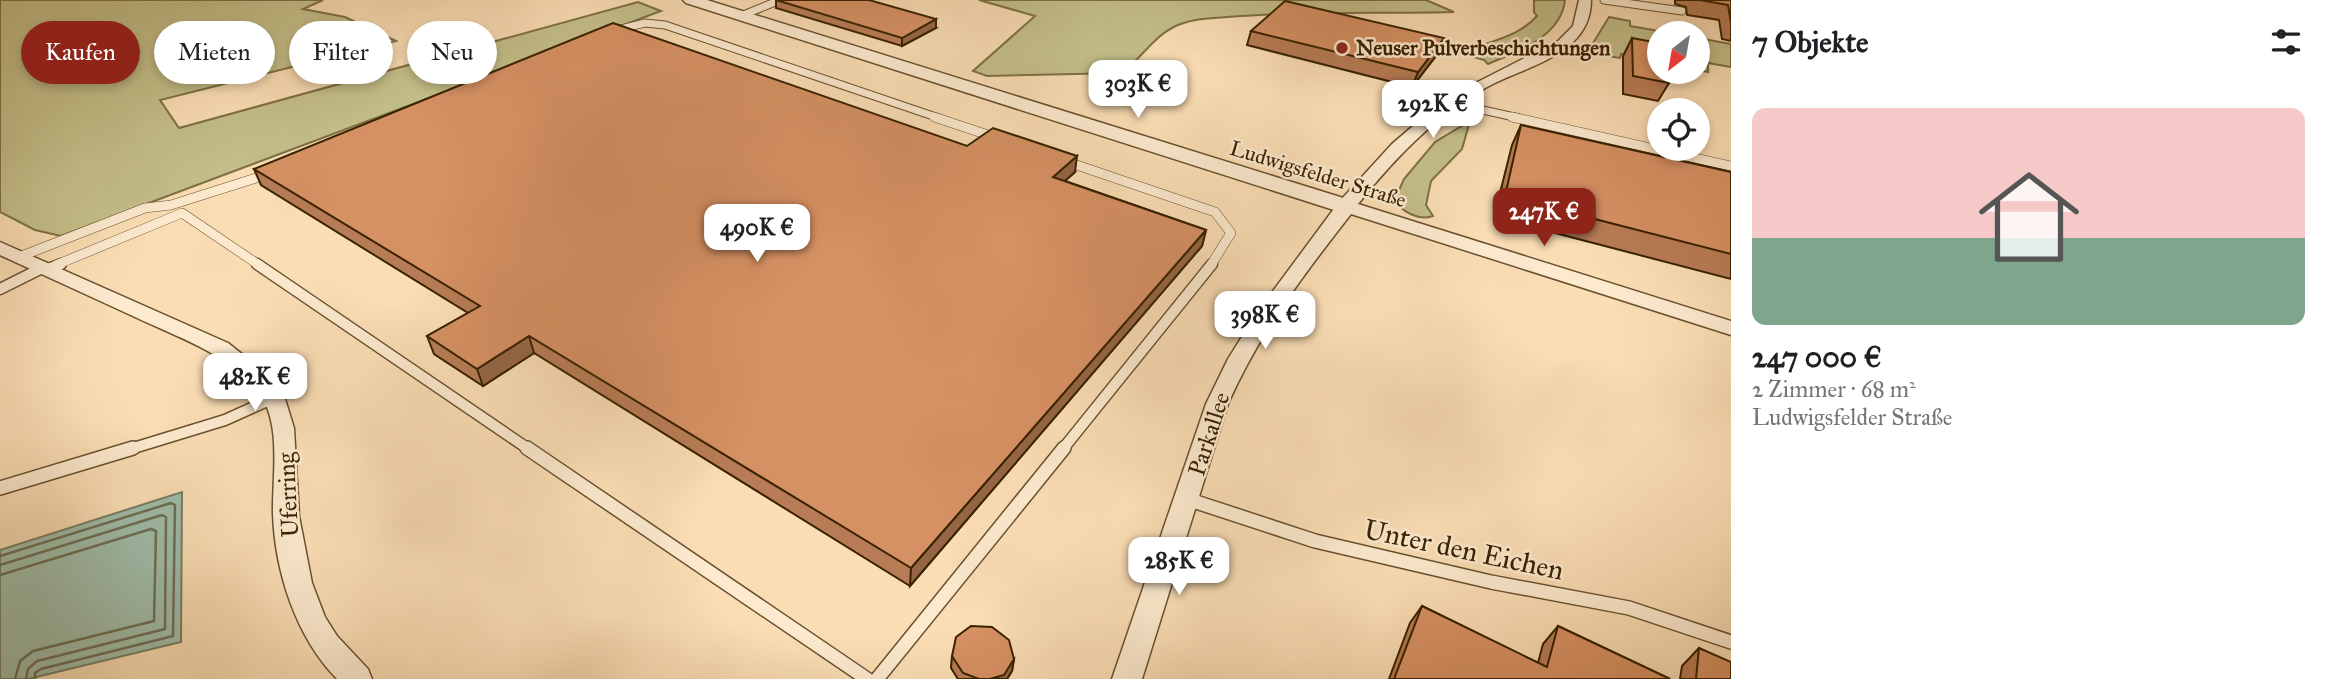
<!DOCTYPE html>
<html lang="de">
<meta charset="utf-8">
<style>
body{margin:0;font-family:"IM FELL Great Primer",serif;background:#f6f6f6;color:#202124;height:100vh;display:flex;flex-direction:column;font-size:26px;white-space:nowrap}
*{box-sizing:border-box;margin:0}
p{font-size:23px;color:#757577}
.icon{flex:none;width:38px;height:38px;fill:none;stroke:currentColor;stroke-width:2;stroke-linecap:round;stroke-linejoin:round}
.map{position:relative;flex:1;overflow:hidden}
.panel{display:flex;flex-direction:column;background:#fff;width:595px}
.panel>*{flex:none}
.hud{position:absolute;left:21px;top:21px;width:665px;height:63px;display:flex;gap:14px}
.needle{width:46px;rotate:211deg}
.tools{position:absolute;left:1647px;top:21px;display:grid;gap:14px}
.tools a{display:grid;place-items:center;width:63px;height:63px;border-radius:50%;background:#fff;box-shadow:0 4px 10px #0003;font-size:35px}
.price{position:absolute;translate:-50% -60px;padding:0 16px;border-radius:14px;background:#fff;color:#222;font-size:23px;line-height:46px;filter:drop-shadow(0 2px 4px #0008)}
.price::after{content:'';position:absolute;left:50%;top:42px;width:21px;height:16px;margin-left:-10px;background:inherit;clip-path:polygon(0 0,100% 0,50% 100%)}
.price.on{background:#8f2418;color:#fff}
ul{padding:0;list-style:none}
li{display:grid;align-content:center;gap:14px;height:371px;padding:0 21px}
li+li{border-top:2px solid #e0e0e0}
li span{display:grid;place-items:center;height:217px;border-radius:14px;color:#555}
li>.icon{margin-inline-start:auto}
span .icon{width:126px;height:126px;fill:#fffc;stroke-width:1}
li b{font-size:30px}
h2{display:flex;justify-content:space-between;align-items:center;height:84px;padding:0 21px;font-size:30px}
.tag{padding:0 24px;border-radius:32px;background:#fff;box-shadow:0 4px 10px #0003;font-size:24px;line-height:63px}
.tag.on{background:#8f2418;color:#fff}
main{display:flex;flex:1;min-height:0}
.map>svg:first-child{display:block}
.green{fill:#c4bf89;stroke:#7e7044;stroke-width:2}
.water{fill:#9fbca9;stroke:#767e65;stroke-width:2}
.lines{fill:none;stroke-linecap:round;stroke-linejoin:round}
.shore{stroke:#6c6f54;stroke-width:2.5}
.service-far3-casing{stroke:#69512d;stroke-width:9}
.service-far2-casing{stroke:#69512d;stroke-width:10}
.service-far1-casing{stroke:#69512d;stroke-width:13}
.service-casing{stroke:#69512d;stroke-width:16}
.minor-casing{stroke:#69512d;stroke-width:3}
.tertiary-casing{stroke:#69512d;stroke-width:3}
.service-far3{stroke:#fce9ce;stroke-width:7}
.service-far2{stroke:#fce9ce;stroke-width:9}
.service-far1{stroke:#fce9ce;stroke-width:10}
.service{stroke:#fce9ce;stroke-width:13}
.minor{fill:#fce9ce;fill-rule:evenodd}
.tertiary{fill:#fce9ce;fill-rule:evenodd}
.wall{fill:#b77c55;stroke:#392200;stroke-width:2}
.shaded-wall{fill:#956545;stroke:#392200;stroke-width:2}
.building{fill:#d59063;stroke:#392200;stroke-width:2}
.poi-dot{fill:#8f2418;stroke:#fce9ce;stroke-width:2.5}
.labels{text-anchor:middle;stroke-width:5;stroke-linejoin:round;paint-order:stroke}
.far-poi-label{font-size:21px;font-weight:bold;fill:#392200;stroke:#fce9ce;text-anchor:start}
.far-street-label{font-size:21px;fill:#392200;stroke:#fce9ce}
.street-label{font-size:24px;fill:#392200;stroke:#fce9ce}
.near-street-label{font-size:28px;fill:#392200;stroke:#fce9ce}
</style>
<main>
<div class="map">
<svg width="1731" height="679" viewBox="0 0 1731 679">
<rect width="100%" height="100%" fill="#faddb4"/>
<filter id="stains"><feTurbulence type="fractalNoise" baseFrequency=".00286" numOctaves="4"/><feColorMatrix values="0 0 0 0 .2 0 0 0 0 .09 0 0 0 0 .02 0 0 0 .5 -.17"/></filter>
<radialGradient id="worn" r=".72"><stop offset=".6" stop-color="#630" stop-opacity="0"/><stop offset="1" stop-color="#630" stop-opacity=".3"/></radialGradient>
<g class="green">
<path d="M0 0H323L303 9 345 17 396 41 160 100 179 128 638 2 661 11 61 236 35 230 0 212Z"/>
<path d="M979 0H1426L1454 12C1383 14 1312 11 1241 16 1220 18 1197 17 1178 25 1154 35 1142 58 1122 73L987 76 973 71 1035 16Z"/>
<path d="M1534 0H1565C1561 37 1518 51 1488 64L1484 60 1463 54C1489 39 1515 40 1537 16L1534 12Z"/>
<path d="M1609 17 1630 21V26L1670 33H1659V61L1621 54 1620 58 1587 53Z"/>
<path d="M1698 38 1731 44V67L1708 63V72L1698 70Z"/>
<path d="M1470 121 1462 149 1431 181 1426 205 1433 216C1419 221 1401 212 1395 199L1404 179 1435 142Z"/>
</g>
<path class="water" d="M182 492 181 642 28 679H0V550Z"/>
<g class="lines">
<g class="shore">
<path d="M0 556 171 503 175 505 173 636 41 669 35 673V679"/>
<path d="M0 565 162 515 166 517 165 629 37 661 28 669 26 679"/>
<path d="M0 575 151 529 156 531 154 621 33 651 20 661 15 679"/>
</g>
<defs>
<g id="service-far3">
<path d="M1604 0 1682 11"/>
<path d="M741 16 780 0"/>
<path d="M613 31 645 23 665 25 939 118"/>
<path d="M1451 103 1519 118"/>
</g>
<g id="service-far2">
<path d="M934 117 997 138"/>
<path d="M1512 117 1731 166"/>
<path d="M1065 161 1215 212 1231 233 1211 265"/>
<path d="M19 257 145 208 171 205 272 173"/>
<path d="M56 265 182 213 259 265"/>
</g>
<g id="service-far1">
<path d="M257 264 530 450"/>
<path d="M48 269 61 264"/>
<path d="M0 289 44 267"/>
<path d="M127 450 225 420 274 398"/>
<path d="M1062 450 1212 264"/>
</g>
<g id="service">
<path d="M527 448 867 679"/>
<path d="M0 488 133 448"/>
<path d="M1187 499 1315 541 1491 582 1629 608 1731 642"/>
<path d="M877 679 1064 448"/>
</g>
<g id="minor">
<path d="M1579 0H1591C1591 17 1585 31 1572 43 1549 64 1515 72 1487 87 1435 116 1395 158 1358 204L1731 321V335L1351 214C1304 274 1259 333 1228 404L1142 679H1112L1206 404 1228 359 1256 314 1339 202 1392 144 1428 113 1460 91 1558 41 1573 26Z"/>
<path d="M0 242 228 343 272 378 285 399 294 428 299 516 312 583 325 617 337 636 368 669 372 679H337C296 637 275 572 273 514 272 476 283 422 257 390 227 353 177 337 135 317 90 296 45 276 0 255Z"/>
</g>
<path id="tertiary" d="M683 0H707L1353 201 1356 206 1353 211H1337L686 3Z"/>
</defs>
<use href="#service-far3" class="service-far3-casing"/>
<use href="#service-far2" class="service-far2-casing"/>
<use href="#service-far1" class="service-far1-casing"/>
<use href="#service" class="service-casing"/>
<use href="#minor" class="minor-casing"/>
<use href="#tertiary" class="tertiary-casing"/>
<use href="#service-far3" class="service-far3"/>
<use href="#service-far2" class="service-far2"/>
<use href="#service-far1" class="service-far1"/>
<use href="#service" class="service"/>
<use href="#minor" class="minor"/>
<use href="#tertiary" class="tertiary"/>
</g>
<g class="wall">
<path d="M776 0 936 28 902 46 776 8Z"/>
<path d="M1675 0H1731V41L1722 39 1719 20 1687 15 1686 7 1675 4Z"/>
<path d="M1251 31 1439 52 1412 87 1247 45Z"/>
<path d="M1632 38 1669 83 1658 101 1623 94V56Z"/>
<path d="M1521 125 1731 172V279L1494 217 1512 145Z"/>
<path d="M967 146 1075 172 1065 181 1206 230 1202 246 910 586 534 353 483 386 434 354 427 336 468 313 261 185 254 169Z"/>
<path d="M1422 606 1538 663 1543 644 1558 626 1670 679H1389L1410 623Z"/>
<path d="M1699 648 1731 679H1680L1682 666Z"/>
<path d="M952 656 1014 659 1012 671 1007 679H958L951 668Z"/>
</g>
<g class="shaded-wall">
<path d="M936 19V28L902 46V38Z"/>
<path d="M1444 38 1439 52 1412 87 1418 72Z"/>
<path d="M1077 156 1075 172 1051 193 1053 177Z"/>
<path d="M1206 230 1202 246 910 586 911 568Z"/>
<path d="M529 336 534 353 483 386 477 369Z"/>
<path d="M1014 659 1012 671 1007 679H990Z"/>
</g>
<g class="building">
<path d="M776 0H869L936 19 902 38Z"/>
<path d="M1700 0H1731V23L1728 5Z"/>
<path d="M1285 1 1444 38 1418 72 1251 31Z"/>
<path d="M613 23 967 146 993 128 1077 156 1053 177 1206 230 911 568 529 336 477 369 427 336 480 306 254 169Z"/>
<path d="M1632 38 1659 43V72H1668L1669 83 1633 76Z"/>
<path d="M1521 125 1731 172V254L1505 196Z"/>
<path d="M1422 606 1547 667 1558 626 1670 679H1394Z"/>
<path d="M971 626 992 627 1009 640 1014 659 1004 675 990 679H979L963 673 952 656 956 637Z"/>
<path d="M1699 648 1731 662V679H1696Z"/>
</g>
<circle class="poi-dot" cx="1342" cy="48" r="7"/>
<g class="labels">
<g class="far-poi-label">
<text x="1356" y="55">Neuser Pulverbeschichtungen</text>
</g>
<g class="far-street-label">
<text transform="translate(1318 174) rotate(17)" y="7">Ludwigsfelder Straße</text>
</g>
<g class="street-label">
<text transform="translate(1209 434) rotate(-72)" y="8">Parkallee</text>
<text transform="translate(288 495) rotate(-93)" y="8">Uferring</text>
</g>
<g class="near-street-label">
<text transform="translate(1464 549) rotate(12)" y="10">Unter den Eichen</text>
</g>
</g>
<rect width="100%" height="100%" filter="url(#stains)"/>
<rect width="100%" height="100%" fill="url(#worn)"/>
</svg>
<div class="tools">
<a><svg class="needle" viewBox="-14 -14 28 28"><path d="M0-13l5 13h-10z" fill="#e53935"/><path d="M0 13l5-13h-10z" fill="#757577"/></svg></a>
<a><svg class="icon" aria-label="locate" viewBox="0 0 24 24"><circle cx="12" cy="12" r="6"/><path d="M12 2v4M12 18v4M2 12h4M18 12h4"/></svg></a>
</div>
<b class="price" style="left:1138px;top:120px">303K €</b>
<b class="price" style="left:1433px;top:140px">292K €</b>
<b class="price on" style="left:1544px;top:248px">247K €</b>
<b class="price" style="left:757px;top:264px">490K €</b>
<b class="price" style="left:1265px;top:351px">398K €</b>
<b class="price" style="left:255px;top:413px">482K €</b>
<b class="price" style="left:1179px;top:597px">285K €</b>
<div class="hud">
<a class="tag on">Kaufen</a>
<a class="tag">Mieten</a>
<a class="tag">Filter</a>
<a class="tag">Neu</a>
</div>
</div>
<section class="panel">
<h2>7 Objekte<svg class="icon" aria-label="filters" viewBox="0 0 24 24"><path d="M4 7h16M4 17h16"/><circle cx="9" cy="7" r="2"/><circle cx="15" cy="17" r="2"/></svg></h2>
<ul>
<li><span style="background:linear-gradient(#f6c9c9 60%,#7fa58c 0)"><svg class="icon" aria-label="home" viewBox="0 0 24 24"><path d="M3 11l9-7 9 7M6 9v11h12V9"/></svg></span><div><b>247 000 €</b><p>2 Zimmer · 68 m²</p><p>Ludwigsfelder Straße</p></div></li>
</ul>
</section>
</main>
